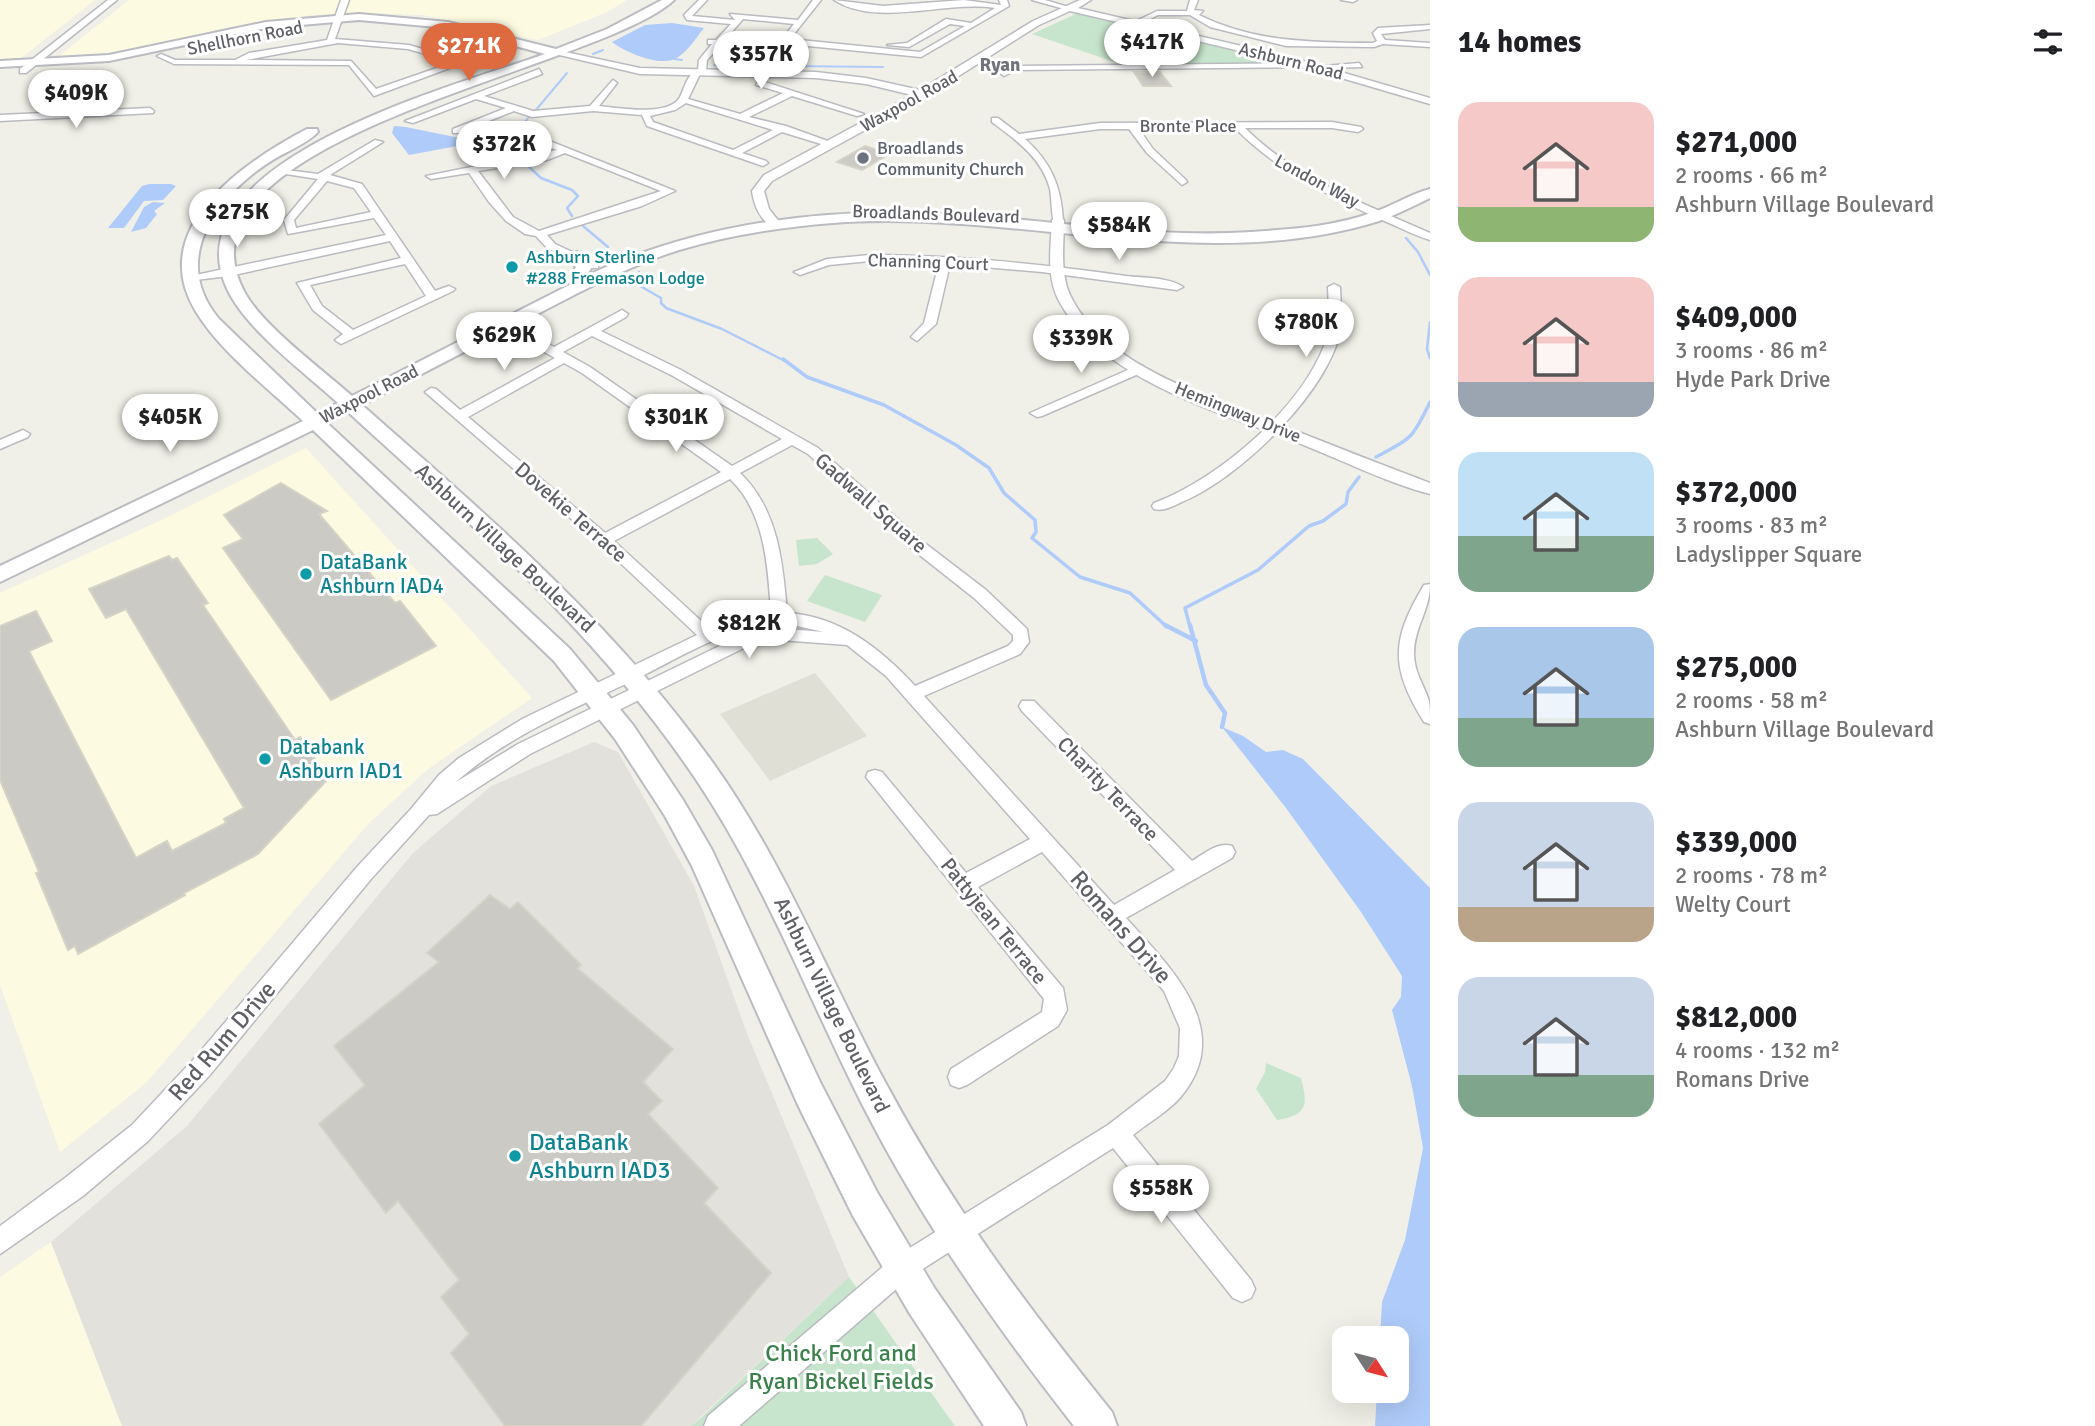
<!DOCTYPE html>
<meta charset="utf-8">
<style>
body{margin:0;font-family:Signika,sans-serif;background:#f2f2f2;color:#202124;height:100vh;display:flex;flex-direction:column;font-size:26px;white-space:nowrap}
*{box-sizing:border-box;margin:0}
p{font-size:23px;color:#757577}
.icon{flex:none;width:38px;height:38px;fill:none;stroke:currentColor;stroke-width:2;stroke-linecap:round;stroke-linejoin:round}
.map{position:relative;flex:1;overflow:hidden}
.panel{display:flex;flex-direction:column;background:#fff;width:665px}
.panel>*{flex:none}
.needle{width:46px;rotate:126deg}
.tools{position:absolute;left:1332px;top:1326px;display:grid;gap:14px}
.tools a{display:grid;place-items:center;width:77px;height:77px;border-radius:14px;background:#fff;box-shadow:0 7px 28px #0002;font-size:35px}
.price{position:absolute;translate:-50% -60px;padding:0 16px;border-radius:24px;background:#fff;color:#222;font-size:23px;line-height:46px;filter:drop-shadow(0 2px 4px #0008)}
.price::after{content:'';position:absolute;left:50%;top:42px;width:21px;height:16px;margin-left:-10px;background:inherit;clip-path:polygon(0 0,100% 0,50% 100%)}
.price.current{background:#de6a40;color:#fff}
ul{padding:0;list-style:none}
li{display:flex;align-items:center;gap:21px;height:175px;padding:0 28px}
li span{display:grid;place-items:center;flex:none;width:196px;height:140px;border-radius:21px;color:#555}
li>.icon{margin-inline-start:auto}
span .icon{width:84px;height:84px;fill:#fffc;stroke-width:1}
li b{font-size:30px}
h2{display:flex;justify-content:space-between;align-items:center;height:84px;padding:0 28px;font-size:30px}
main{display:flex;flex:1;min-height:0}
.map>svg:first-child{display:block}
.commercial{fill:#fcfbe1}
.industrial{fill:#e2e1dc}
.education{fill:#e0dfd6}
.green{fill:#c7e5cc}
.water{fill:#afcbf9}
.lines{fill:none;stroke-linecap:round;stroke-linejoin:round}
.stream-far3{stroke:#afcbf9;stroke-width:2}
.stream-far2{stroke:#afcbf9;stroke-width:2.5}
.stream-far1{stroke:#afcbf9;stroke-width:3.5}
.stream{stroke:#afcbf9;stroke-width:4.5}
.building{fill:#cccac4;stroke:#d4d3c6;stroke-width:2}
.minor-casing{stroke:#babbc0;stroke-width:3}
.tertiary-casing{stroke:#babbc0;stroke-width:3}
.secondary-casing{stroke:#bbbcc2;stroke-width:4}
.minor{fill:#fff;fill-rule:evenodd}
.tertiary{fill:#fff;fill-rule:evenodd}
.secondary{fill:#fff;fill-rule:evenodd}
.worship-dot{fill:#6b7280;stroke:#fff;stroke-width:2.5}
.culture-dot{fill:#0f9aa8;stroke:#fff;stroke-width:2.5}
.labels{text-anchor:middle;stroke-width:6;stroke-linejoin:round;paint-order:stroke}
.far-street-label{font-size:18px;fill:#5f6167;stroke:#fff}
.far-worship-label{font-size:18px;fill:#5b616d;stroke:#fff;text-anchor:start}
.far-culture-label{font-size:18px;fill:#0d838f;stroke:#fff;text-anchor:start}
.far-neighbourhood-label{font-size:19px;font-weight:bold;fill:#707379;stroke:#fff}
.street-label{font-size:21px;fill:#5f6167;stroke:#fff}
.culture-label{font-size:21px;fill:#0d838f;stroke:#fff;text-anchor:start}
.near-street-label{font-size:24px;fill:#5f6167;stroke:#fff}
.near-culture-label{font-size:24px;fill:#0d838f;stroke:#fff;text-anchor:start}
.near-park-label{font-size:24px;fill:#3b814c;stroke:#fff}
</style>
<main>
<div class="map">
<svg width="1430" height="1426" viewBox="0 0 1430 1426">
<rect width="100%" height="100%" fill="#f0f0e8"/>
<g class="commercial">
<path d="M0 0H95L16 62H0Z"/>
<path d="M129 0H627L607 12 538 40 423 15 370 13 313 15 229 27 135 50 58 57Z"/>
<path d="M306 448 532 698 428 769 369 823 147 1082 60 1152 0 985V593L164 519Z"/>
<path d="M51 1242 122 1426H0V1277Z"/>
</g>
<path class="industrial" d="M594 742 618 752 694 886 748 1036 849 1277 691 1426H122L51 1242 187 1126 413 853 491 786Z"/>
<path class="education" d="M815 673 867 736 770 781 720 714Z"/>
<g class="green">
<path d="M1078 13 1259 55 1269 59V62L1264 64 1126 66 1032 34Z"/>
<path d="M817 538 833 554 817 564 799 566 796 540Z"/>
<path d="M825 575 882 595 865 622 807 601Z"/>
<path d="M1266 1063 1301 1078C1308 1105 1308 1115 1277 1120L1256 1089 1265 1072Z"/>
<path d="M849 1277 955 1426H691L702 1417Z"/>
</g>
<g class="water">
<path d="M672 23 704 28C696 38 685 56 672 60 655 65 625 52 612 42L645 25Z"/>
<path d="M394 126 406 127 479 142 409 155 392 133Z"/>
<path d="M149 184H171L176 186 163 200 144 201 124 228H108L142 186Z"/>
<path d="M153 202 165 203 154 211 157 214 146 228 131 232 144 207Z"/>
<path d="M1222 727 1243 736 1266 752 1283 750 1303 759 1430 888V1426H1375L1377 1391H1396V1339H1380L1382 1302 1405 1240 1423 1148 1412 1086 1392 1010 1401 997 1402 976 1361 912 1286 808Z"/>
</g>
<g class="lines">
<g class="stream-far3">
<path d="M593 54 603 50"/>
<path d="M674 59 682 60"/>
<path d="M714 65 730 68 779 66"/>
<path d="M791 66 883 67"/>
<path d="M535 111 567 73"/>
<path d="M479 142 504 145 523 156"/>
<path d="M504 145 514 138 528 118"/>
</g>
<g class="stream-far2">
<path d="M528 166 541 178 572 190 578 196 567 208 572 216"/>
<path d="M583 226 608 247"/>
<path d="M1406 238 1418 252 1430 275"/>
<path d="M639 272 640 276 635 283 661 298V303L666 308 722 329 785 361"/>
<path d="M1430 322 1427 349 1430 358"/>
</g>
<g class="stream-far1">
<path d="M783 359 807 377 884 405 956 445 989 468 1004 493 1035 520 1036 532 1032 538 1080 577 1130 593 1167 627"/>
<path d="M1376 457C1411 438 1412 440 1430 402"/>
<path d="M1190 627 1185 608 1258 570 1309 526 1323 521 1346 504 1348 492 1359 477"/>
</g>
<g class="stream">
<path d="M1165 625 1196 641"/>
<path d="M1190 625 1206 685 1225 713 1222 727"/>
</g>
</g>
<g class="building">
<path d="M1134 72H1160L1171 86H1143Z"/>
<path d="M865 146 889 154 862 170 837 162Z"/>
<path d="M281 483 327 511 319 514 395 603 400 601 436 646 331 700 223 548 243 539 224 515Z"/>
<path d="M169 556 172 560 177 558 208 603 203 605 295 740 300 737 328 779 258 854 184 893 185 895 78 954 75 946 68 950 36 873 39 872 0 780V626L36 611 52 641 29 651 136 858 167 841 172 851 226 823 224 819 244 808 126 609 106 618 89 589Z"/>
<path d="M490 895 510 909 518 902 581 965 577 968 673 1049 643 1082 662 1101 648 1114 718 1188 704 1203 771 1273 641 1426H505L451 1353 469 1334 441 1297 459 1280 398 1201 386 1213 319 1124 365 1085 334 1046 439 962 427 953Z"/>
</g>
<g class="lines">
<defs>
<g id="minor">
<path d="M108 0H117L26 73H20V69Z"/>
<path d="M341 0H349L335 39 409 45 466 62 374 96 349 65 174 64 157 56 161 54 175 60H235L249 53 327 40ZM338 43 408 49 454 62 376 89 351 61 246 60Z"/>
<path d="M699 0H707L692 16 735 20 730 14 798 20 813 0H821L790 39 920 52 965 26 950 24 909 47 887 45 907 43 946 19 971 23 995 8C946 0 877 28 834 0L883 6 964 0 1001 5 999 0H1007L1009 6 921 57 787 44 780 49 721 45 707 60 706 71 699 76 688 99 740 114 783 93 756 85 759 80 864 114 857 116 792 96 749 117 786 126 836 144 831 147 782 132 742 153 766 161 768 163 763 166 647 126 642 115 593 111 532 117 514 111 459 133H453V129L506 108 476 99 413 123 405 121 539 69 542 74 484 96 533 111 590 106 613 80 617 83 599 106C619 108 669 117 680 97 685 87 687 74 698 70L699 60 712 44H708V40H716L731 24 687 20 684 15ZM743 19 794 24 778 44 724 41ZM686 103 773 130 733 150 653 122 650 116 675 110Z"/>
<path d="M1032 0H1045L1072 8 1068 10Z"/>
<path d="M1190 0H1198L1194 10 1203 11 1199 15C1255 43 1313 42 1373 43L1377 41 1373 33 1378 28 1430 25V29L1381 34 1385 40 1430 43V47L1383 44 1374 47 1286 46 1210 27 1190 15H1158L1137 26 1130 24 1157 11H1187Z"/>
<path d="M1341 0H1357L1353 2Z"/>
<path d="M1312 63 1315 67 1016 70 1004 76 1000 73 1015 66Z"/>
<path d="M1359 63 1362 67 1329 68 1325 66Z"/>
<path d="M150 108 154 111 153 113 0 121V115Z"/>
<path d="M992 118H998L1019 134 1100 123 1332 122 1361 127 1363 129 1358 132 1332 128H1245C1296 179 1365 204 1430 233V240C1413 235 1397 226 1380 219 1327 195 1276 170 1235 128L1139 129 1153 149 1186 180 1187 182 1182 185 1147 153 1129 129H1100L1025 139C1051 162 1061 186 1063 220L1054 222C1051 212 1052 200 1050 189 1042 158 1016 140 992 122Z"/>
<path d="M375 140 383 142 330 175 362 184 435 291 449 286 455 289 453 291 341 344 335 340 343 334 313 310 297 283 401 258 390 241 229 276 187 281V277L191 276 386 235 374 218 288 234 284 220 318 179 273 172 278 169 318 174ZM327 181 354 188 371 212 296 228 294 220ZM405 264 426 296 353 330 322 306 310 285Z"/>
<path d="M547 140 675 191 642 206 547 235 555 244 598 264V268H590L547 248 536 236 525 234 506 221 489 202 469 173 431 179 426 176 557 150 544 145V141ZM565 153 661 191 539 231 513 217 478 171 547 160Z"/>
<path d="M870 255C956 255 1041 264 1126 276 1142 278 1170 277 1183 287L1177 290 1042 272 950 264 936 324 917 341 911 337 924 323 939 263 870 261 829 265 800 275 794 272 827 259Z"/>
<path d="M1334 284 1340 287C1341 306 1342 327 1336 346 1315 403 1239 477 1184 501 1175 505 1164 512 1154 509L1152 506 1154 503C1217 480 1299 410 1324 346 1330 327 1329 306 1328 287Z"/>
<path d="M622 310 628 314 626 317 601 331 681 370 818 448 922 541 986 590 1027 629 1029 642 1020 654 924 696 1114 905 1175 870 1022 711 1019 706 1022 701H1034L1192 861C1204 854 1218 841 1232 846L1235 852 1232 858 1126 918C1169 966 1235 1028 1183 1094 1171 1110 1149 1122 1133 1135L1251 1280 1255 1289 1251 1298 1242 1302 1233 1298 1113 1148 910 1277 739 1426H704L708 1416 892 1259 1108 1125 1165 1081 1174 1068 1179 1056 1180 1028 1164 991 1042 852 978 887 1063 988 1067 1010 1058 1026 967 1085 959 1088 951 1085 948 1077 951 1069 1042 1012 1044 999 866 777 868 772 875 770 882 772 966 873 1030 839 886 676 847 645 780 640 750 645 530 754 437 814 429 815 371 879 209 1076 148 1141 83 1196 0 1254V1226L65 1178 132 1125 193 1060 357 867 411 809 439 775 459 758 524 718 697 635 599 543 425 392 431 388 436 389 460 410 555 358 500 327V321H508L554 347ZM592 336 673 376 782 439 732 466 590 367 563 352ZM564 363 582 373 721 472 605 533 468 417ZM792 445 808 454 912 549 974 598 1013 635V641L1008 646 915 686C881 649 840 616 787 613 783 563 778 509 740 473ZM730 479C765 512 768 566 771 613L730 620 710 629 614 541ZM772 624 774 629 740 636 518 744 456 782C507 736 576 708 638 678 681 657 724 629 772 624ZM788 624 824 632 787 629Z"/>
<path d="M1139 365 1143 366V372L1042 416 1037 417 1030 413Z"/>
<path d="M23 430 30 434 28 437 0 449V440Z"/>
<path d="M1430 584C1430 611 1414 627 1414 654 1414 672 1424 685 1429 701 1430 708 1430 717 1430 724L1424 722C1390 667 1391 640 1424 585Z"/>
</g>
<g id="tertiary">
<path d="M1080 0H1091L1078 8 1293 58 1430 98V104L1287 62 1070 11 1039 25 927 96 772 181 764 191 769 209 781 224 775 228C761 222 754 206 752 191L764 175 912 95 866 84 816 78 640 74 551 53 556 50 640 68 816 72 866 78 920 90 1033 21Z"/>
<path d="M1058 216 1064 220C1064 245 1059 275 1072 299 1109 370 1217 399 1286 427 1334 446 1382 465 1430 483V494C1388 483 1346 462 1306 446 1225 413 1101 382 1058 299 1046 275 1051 245 1052 220Z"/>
</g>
<path id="secondary" d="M662 0H674C600 70 159 137 245 293 263 326 323 370 352 396L585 277 574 276 572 273 576 267 569 257 577 252 582 254 592 267 586 276C709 218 846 205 980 216 1070 223 1161 238 1251 232 1291 229 1333 227 1371 213 1391 207 1410 194 1430 189V198C1413 206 1396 215 1379 221 1202 276 1013 209 833 223 781 227 729 235 679 250 625 267 576 294 526 320 472 348 417 376 362 405 488 516 615 625 713 763 784 862 828 976 885 1082 951 1205 1025 1304 1112 1412L1117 1426H1074C994 1324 921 1220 862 1104 807 995 764 880 695 778 598 634 475 528 348 412L327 423 570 649 633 725 683 800 712 850 820 1082 877 1192 935 1289 1021 1412 1026 1426H984L910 1314 853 1216 798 1105 692 866 665 816 615 739 554 661 313 430 0 582V566L303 421C268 388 219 351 195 310 146 227 246 161 307 129H317L318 132C306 145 284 152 268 163 215 198 170 260 219 319L317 413 338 403C304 372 242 327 225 284 174 158 465 83 545 54L448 28 359 20 266 28 109 61 0 67V61L109 55 266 22 359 14 448 22 556 49 607 29Z"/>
</defs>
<use href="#minor" class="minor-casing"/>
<use href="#tertiary" class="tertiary-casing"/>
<use href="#secondary" class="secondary-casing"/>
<use href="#minor" class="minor"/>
<use href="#tertiary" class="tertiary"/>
<use href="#secondary" class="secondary"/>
</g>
<circle class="worship-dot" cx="863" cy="158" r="7"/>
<g class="culture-dot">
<circle cx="512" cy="267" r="7"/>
<circle cx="306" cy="574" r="7"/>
<circle cx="265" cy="759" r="7"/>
<circle cx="515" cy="1156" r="7"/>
</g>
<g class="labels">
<g class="far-street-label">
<text transform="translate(245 38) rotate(-11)" y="6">Shellhorn Road</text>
<text transform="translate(1291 61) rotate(14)" y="6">Ashburn Road</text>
<text transform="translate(909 101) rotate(-29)" y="6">Waxpool Road</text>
<text x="1188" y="132">Bronte Place</text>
<text transform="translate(1317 181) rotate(28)" y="6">London Way</text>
<text transform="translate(936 214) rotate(2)" y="6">Broadlands Boulevard</text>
<text transform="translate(928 262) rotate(2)" y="6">Channing Court</text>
<text transform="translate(369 394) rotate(-27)" y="6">Waxpool Road</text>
<text transform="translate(1238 412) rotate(22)" y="6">Hemingway Drive</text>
</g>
<g class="far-worship-label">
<text x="877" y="154">Broadlands<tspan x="877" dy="21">Community Church</tspan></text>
</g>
<g class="far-culture-label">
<text x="526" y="263">Ashburn Sterline<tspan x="526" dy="21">#288 Freemason Lodge</tspan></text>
</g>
<g class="far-neighbourhood-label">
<text x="1000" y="71">Ryan</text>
</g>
<g class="street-label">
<text transform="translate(871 503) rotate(41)" y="7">Gadwall Square</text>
<text transform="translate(571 512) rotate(41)" y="7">Dovekie Terrace</text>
<text transform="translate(505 548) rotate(43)" y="7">Ashburn Village Boulevard</text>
<text transform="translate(1108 789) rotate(46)" y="7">Charity Terrace</text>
<text transform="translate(994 921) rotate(51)" y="7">Pattyjean Terrace</text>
<text transform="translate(832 1005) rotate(64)" y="7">Ashburn Village Boulevard</text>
</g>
<g class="culture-label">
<text x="320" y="569">DataBank<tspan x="320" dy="24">Ashburn IAD4</tspan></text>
<text x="279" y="754">Databank<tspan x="279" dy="24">Ashburn IAD1</tspan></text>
</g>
<g class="near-street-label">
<text transform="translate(1121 927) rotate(49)" y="8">Romans Drive</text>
<text transform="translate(222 1041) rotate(-49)" y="8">Red Rum Drive</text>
</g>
<g class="near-culture-label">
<text x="529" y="1150">DataBank<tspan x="529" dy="28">Ashburn IAD3</tspan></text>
</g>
<g class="near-park-label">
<text x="841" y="1361">Chick Ford and<tspan x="841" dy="28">Ryan Bickel Fields</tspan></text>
</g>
</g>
</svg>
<div class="tools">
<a><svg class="needle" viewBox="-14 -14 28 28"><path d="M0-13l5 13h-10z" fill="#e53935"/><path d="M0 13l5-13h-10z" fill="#757577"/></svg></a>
</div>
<b class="price" style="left:1152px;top:79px">$417K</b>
<b class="price current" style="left:469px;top:83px">$271K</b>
<b class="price" style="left:761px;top:91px">$357K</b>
<b class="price" style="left:76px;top:130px">$409K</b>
<b class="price" style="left:504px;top:181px">$372K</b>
<b class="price" style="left:237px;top:249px">$275K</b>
<b class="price" style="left:1119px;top:262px">$584K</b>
<b class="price" style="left:1306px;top:359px">$780K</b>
<b class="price" style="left:504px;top:372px">$629K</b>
<b class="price" style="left:1081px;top:375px">$339K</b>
<b class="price" style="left:170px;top:454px">$405K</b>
<b class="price" style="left:676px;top:454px">$301K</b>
<b class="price" style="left:749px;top:660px">$812K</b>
<b class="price" style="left:1161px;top:1225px">$558K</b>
</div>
<section class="panel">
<h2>14 homes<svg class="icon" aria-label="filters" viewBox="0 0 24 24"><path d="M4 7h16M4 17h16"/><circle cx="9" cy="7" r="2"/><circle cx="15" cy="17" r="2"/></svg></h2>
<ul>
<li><span style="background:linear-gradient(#f6c9c9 75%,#8fb573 0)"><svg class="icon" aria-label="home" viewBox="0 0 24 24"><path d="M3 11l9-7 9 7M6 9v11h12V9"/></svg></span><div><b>$271,000</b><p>2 rooms · 66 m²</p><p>Ashburn Village Boulevard</p></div></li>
<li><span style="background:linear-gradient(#f6c9c9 75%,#9aa5b1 0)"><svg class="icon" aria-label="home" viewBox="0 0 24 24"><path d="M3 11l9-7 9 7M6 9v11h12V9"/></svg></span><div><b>$409,000</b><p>3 rooms · 86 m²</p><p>Hyde Park Drive</p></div></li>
<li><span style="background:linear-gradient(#bfe0f5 60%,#7fa58c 0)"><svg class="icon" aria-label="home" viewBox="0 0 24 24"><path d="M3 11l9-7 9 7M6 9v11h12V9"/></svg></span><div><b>$372,000</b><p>3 rooms · 83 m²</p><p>Ladyslipper Square</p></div></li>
<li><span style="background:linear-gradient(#a9c7e8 65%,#7fa58c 0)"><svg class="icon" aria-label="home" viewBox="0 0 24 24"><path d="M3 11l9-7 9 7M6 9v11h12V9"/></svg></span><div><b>$275,000</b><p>2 rooms · 58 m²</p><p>Ashburn Village Boulevard</p></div></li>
<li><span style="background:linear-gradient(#c9d6e8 75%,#b9a48a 0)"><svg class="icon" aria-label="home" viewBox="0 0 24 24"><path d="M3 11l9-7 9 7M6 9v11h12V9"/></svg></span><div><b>$339,000</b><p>2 rooms · 78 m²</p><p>Welty Court</p></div></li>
<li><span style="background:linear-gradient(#c9d6e8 70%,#7fa58c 0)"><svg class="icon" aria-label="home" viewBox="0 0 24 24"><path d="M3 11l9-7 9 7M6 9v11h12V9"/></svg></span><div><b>$812,000</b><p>4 rooms · 132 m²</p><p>Romans Drive</p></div></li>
</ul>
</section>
</main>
